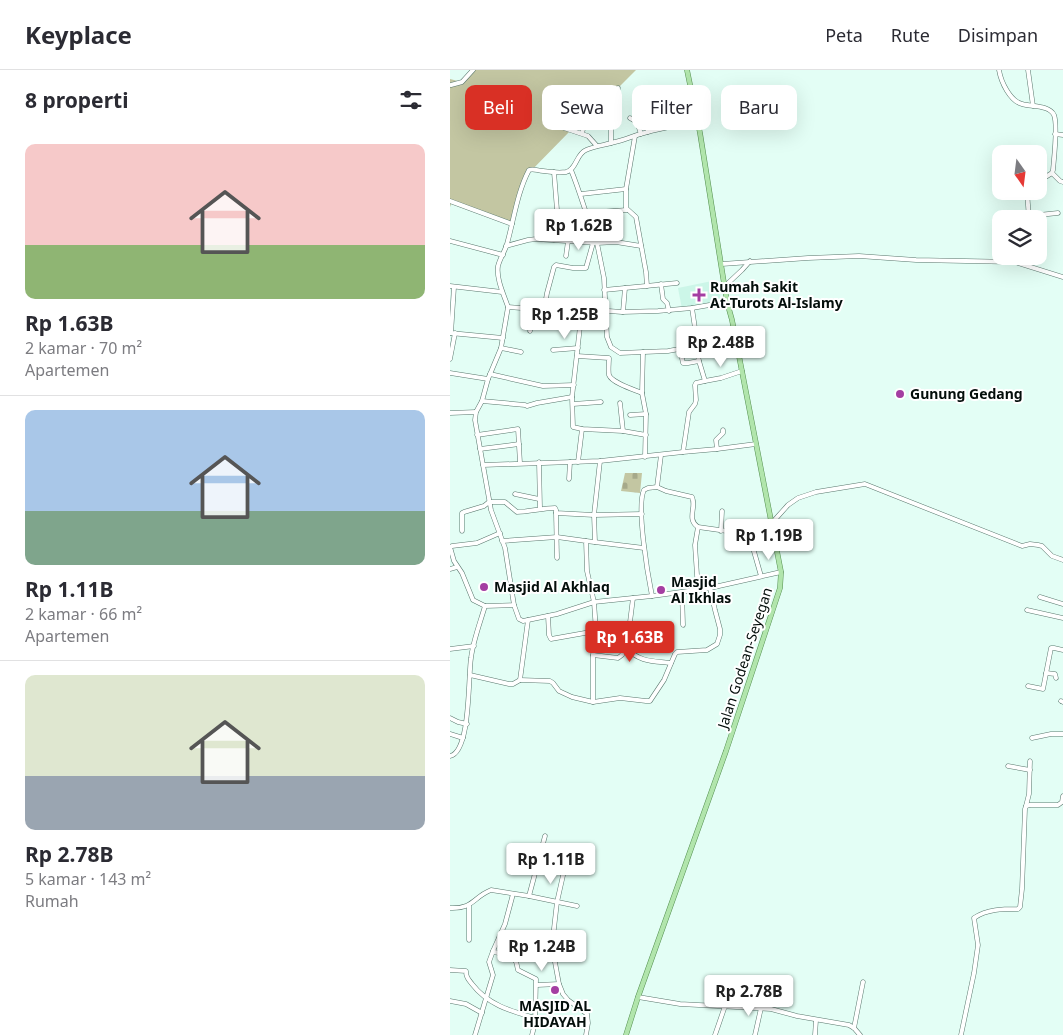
<!DOCTYPE html>
<html lang="id">
<meta charset="utf-8">
<style>
body{margin:0;font-family:"Noto Sans",sans-serif;background:#f2f2f3;color:#2b2b33;height:100vh;display:flex;flex-direction:column;font-size:19px;white-space:nowrap}
*{box-sizing:border-box;margin:0}
p{font-size:16px;color:#7c7c81}
.icon{flex:none;width:28px;height:28px;fill:none;stroke:currentColor;stroke-width:2;stroke-linecap:round;stroke-linejoin:round}
.map{position:relative;flex:1;overflow:hidden}
.drawer{display:flex;flex-direction:column;background:#fff;width:450px}
.drawer>*{flex:none}
.hud{position:absolute;left:15px;top:15px;width:475px;height:45px;display:flex;gap:10px}
.needle{width:32px;rotate:166deg}
.tools{position:absolute;left:542px;top:75px;display:grid;gap:10px}
.tools a{display:grid;place-items:center;width:55px;height:55px;border-radius:10px;background:#fff;box-shadow:0 5px 20px #0002;font-size:25px}
.price{position:absolute;translate:-50% -42px;padding:0 11px;border-radius:5px;background:#fff;color:#222;font-size:16px;line-height:32px;filter:drop-shadow(0 1px 2px #0008)}
.price::after{content:'';position:absolute;left:50%;top:30px;width:15px;height:11px;margin-left:-8px;background:inherit;clip-path:polygon(0 0,100% 0,50% 100%)}
.price.on{background:#d93025;color:#fff}
ul{padding:0;list-style:none}
li{display:grid;align-content:center;gap:10px;height:265px;padding:0 25px}
li+li{border-top:1px solid #e1e1e2}
li span{display:grid;place-items:center;height:155px;border-radius:10px;color:#555}
li>.icon{margin-inline-start:auto}
span .icon{width:90px;height:90px;fill:#fffc;stroke-width:1}
li b{font-size:21px}
h2{display:flex;justify-content:space-between;align-items:center;height:60px;padding:0 25px;font-size:21px}
.tag{padding:0 18px;border-radius:10px;background:#fff;box-shadow:0 5px 20px #0002;font-size:18px;line-height:45px}
.tag.on{background:#d93025;color:#fff}
header{display:flex;align-items:center;gap:30px;box-sizing:border-box;height:70px;padding:0 25px;background:#fff;border-bottom:1px solid #e1e1e2}
header strong{font-size:24px}
nav{display:flex;gap:28px;margin-inline-start:auto;font-size:18px}
main{display:flex;flex:1;min-height:0}
.map>svg:first-child{display:block}
.built{fill:#ccf6e8}
.cemetery{fill:url(#cemetery-stones)}
.park{fill:#c3c6a2}
.lines{fill:none;stroke-linecap:round;stroke-linejoin:round}
.minor-casing{stroke:#59776d;stroke-width:5}
.major-casing{stroke:#538f4f;stroke-width:5.5}
.minor{stroke:#fff;stroke-width:4}
.major{stroke:#b1e5ac;stroke-width:4.5}
.poi-dot{fill:#a43ea2;stroke:#fff;stroke-width:2}
.labels{text-anchor:middle;stroke-width:4;stroke-linejoin:round;paint-order:stroke}
.poi-label{font-size:14px;font-weight:bold;fill:#040e0b;stroke:#fff;text-anchor:start}
.street-label{font-size:14px;fill:#040e0b;stroke:#fff}
</style>
<header>
<strong>Keyplace</strong>
<nav><a>Peta</a><a>Rute</a><a>Disimpan</a></nav>
</header>
<main>
<section class="drawer">
<h2>8 properti<svg class="icon" aria-label="filters" viewBox="0 0 24 24"><path d="M4 7h16M4 17h16"/><circle cx="9" cy="7" r="2"/><circle cx="15" cy="17" r="2"/></svg></h2>
<ul>
<li><span style="background:linear-gradient(#f6c9c9 65%,#8fb573 0)"><svg class="icon" aria-label="home" viewBox="0 0 24 24"><path d="M3 11l9-7 9 7M6 9v11h12V9"/></svg></span><div><b>Rp 1.63B</b><p>2 kamar · 70 m²</p><p>Apartemen</p></div></li>
<li><span style="background:linear-gradient(#a9c7e8 65%,#7fa58c 0)"><svg class="icon" aria-label="home" viewBox="0 0 24 24"><path d="M3 11l9-7 9 7M6 9v11h12V9"/></svg></span><div><b>Rp 1.11B</b><p>2 kamar · 66 m²</p><p>Apartemen</p></div></li>
<li><span style="background:linear-gradient(#dfe7d0 65%,#9aa5b1 0)"><svg class="icon" aria-label="home" viewBox="0 0 24 24"><path d="M3 11l9-7 9 7M6 9v11h12V9"/></svg></span><div><b>Rp 2.78B</b><p>5 kamar · 143 m²</p><p>Rumah</p></div></li>
</ul>
</section>
<div class="map">
<svg width="613" height="965" viewBox="0 0 613 965">
<defs>
<pattern id="cemetery-stones" width="16" height="16" patternUnits="userSpaceOnUse" patternTransform="scale(1.25)"><rect width="16" height="16" fill="#c3c6a2"/><path d="M2 7V4a2 2 0 0 1 4 0v3zM10 15v-3a2 2 0 0 1 4 0v3z" fill="#a6a98a"/></pattern>
</defs>
<rect width="100%" height="100%" fill="#e3fef5"/>
<path class="built" d="M267 210 271 231 232 239 228 218Z"/>
<path class="cemetery" d="M175 403H192L190 423 171 421Z"/>
<path class="park" d="M23 0H186L168 18 133 25 121 60 76 106 62 154 2 132 0 137V9L12 12Z"/>
<g class="lines">
<defs>
<g id="minor">
<path d="M549 0C551 12 560 31 572 34 582 37 599 35 604 45 608 55 604 88 603 100L602 103 589 111"/>
<path d="M578 0 583 36"/>
<path d="M1 15 12 12 23 0"/>
<path d="M180 48 187 52 191 64"/>
<path d="M108 56 138 66 147 76"/>
<path d="M198 62C197 48 202 45 214 41"/>
<path d="M132 63C135 51 141 31 155 28"/>
<path d="M605 64 613 65"/>
<path d="M185 66 176 119V138L186 147 196 202 197 216"/>
<path d="M161 73V54L168 18"/>
<path d="M121 100C131 124 137 149 147 173L166 172 191 176"/>
<path d="M104 102 107 140 104 170"/>
<path d="M602 103 610 111 613 112"/>
<path d="M577 121 579 149"/>
<path d="M131 124 176 119"/>
<path d="M0 131 62 154"/>
<path d="M136 143 177 140"/>
<path d="M579 146 608 143"/>
<path d="M0 171 53 185"/>
<path d="M56 176 78 170 86 169 147 173 154 208 157 267 161 277 170 283 218 281 246 276"/>
<path d="M116 186 118 171"/>
<path d="M272 194 358 188 409 186 466 190 565 192 613 207"/>
<path d="M211 214 213 229 217 233 219 241"/>
<path d="M0 216 52 222"/>
<path d="M275 216 292 200 300 191"/>
<path d="M154 220 227 213"/>
<path d="M58 237C54 225 46 209 48 196 50 188 55 181 57 174 64 149 67 123 79 100 84 98 88 101 93 101 100 102 109 103 116 102 127 99 126 84 136 80 145 76 155 75 165 72 175 70 185 65 194 63 212 58 229 56 246 50"/>
<path d="M132 239 122 327 123 357 132 359 173 361 196 365"/>
<path d="M94 240 97 223 104 197 106 195 123 198H136L143 173"/>
<path d="M173 242 175 218"/>
<path d="M80 261 85 239"/>
<path d="M0 263 53 268"/>
<path d="M1 263 4 217"/>
<path d="M51 278 71 282"/>
<path d="M230 279 233 293H238L249 291"/>
<path d="M103 280 128 278"/>
<path d="M193 282 192 323 196 344 195 387"/>
<path d="M127 286 159 288C159 293 158 300 159 305 162 313 185 320 192 323"/>
<path d="M0 289 5 263"/>
<path d="M0 303 38 309"/>
<path d="M40 304 93 316 124 315"/>
<path d="M255 311 271 308 292 301"/>
<path d="M32 331 75 335 77 336 87 333 122 327"/>
<path d="M170 333 173 361"/>
<path d="M123 334 151 332"/>
<path d="M0 343 26 342"/>
<path d="M180 345 196 344"/>
<path d="M27 365 68 359 70 393"/>
<path d="M30 379 69 374"/>
<path d="M267 379 266 370 273 363V360"/>
<path d="M233 382 239 342 245 334 246 330 245 315 246 313 255 311 249 291 244 266 246 265 242 238"/>
<path d="M89 392 90 438"/>
<path d="M128 392 132 359"/>
<path d="M33 395 150 391 233 382 267 379 306 374"/>
<path d="M119 409 120 392"/>
<path d="M207 417 211 385"/>
<path d="M65 424 89 429"/>
<path d="M106 443 107 488"/>
<path d="M321 454 338 435 348 428 366 422 415 414 572 476 580 474 588 475 592 476 602 486 613 490"/>
<path d="M12 461V443L14 442 34 436 39 432H55L67 442C79 442 92 438 105 438L106 440V443L144 445 192 444"/>
<path d="M271 461 272 441"/>
<path d="M52 471 107 467 136 471 137 501 144 532 146 561 143 585V632"/>
<path d="M136 471 194 478"/>
<path d="M145 472 144 445 150 391"/>
<path d="M0 499 7 497"/>
<path d="M248 520 245 475 248 457"/>
<path d="M232 522 233 555"/>
<path d="M202 526C198 506 186 436 194 420L198 418 207 417 216 421 242 427C247 437 236 449 248 457L298 464 303 478 311 506"/>
<path d="M590 527 613 534"/>
<path d="M64 535 69 549 73 551 107 544 144 532 202 526 260 518 331 502"/>
<path d="M35 536 23 530 12 503 4 491 0 477 2 476 27 473 50 463"/>
<path d="M577 540 613 548"/>
<path d="M98 546 99 565 101 569 146 561"/>
<path d="M145 576 174 579"/>
<path d="M175 577C189 592 202 591 221 593"/>
<path d="M0 579 24 576"/>
<path d="M143 585 168 588 172 585 178 568 183 528"/>
<path d="M596 603 605 604 606 608"/>
<path d="M20 605 59 614H63L70 610 78 550"/>
<path d="M70 610 100 611 103 613 109 621 122 627 143 632 170 628 196 631H200L214 610 225 584 227 582 257 580 267 574 270 565V559L265 540 260 518"/>
<path d="M578 616 593 619 601 578H604L613 580"/>
<path d="M611 631 613 632"/>
<path d="M0 648 8 652 17 654"/>
<path d="M0 664 13 668"/>
<path d="M582 668 601 664H613"/>
<path d="M0 686C21 682 18 606 21 588 23 571 30 553 35 536L64 535 55 478 41 440 25 350 26 342 32 331 38 309 51 278 58 237 110 241 132 239 172 242 208 241 242 238 277 232"/>
<path d="M558 696 580 700"/>
<path d="M576 736 579 724 580 691"/>
<path d="M114 801 107 832 102 876 109 914 113 924 118 930 137 944 138 953 136 965"/>
<path d="M63 824 55 854 43 881C49 885 63 884 66 892 67 894 67 897 68 900L86 909 85 953 82 965"/>
<path d="M79 826 95 766"/>
<path d="M19 835V870"/>
<path d="M0 838C24 839 23 827 41 820L79 826 127 836"/>
<path d="M0 900 16 901C16 907 18 909 22 914 38 935 61 941 85 948"/>
<path d="M87 915 109 914"/>
<path d="M188 927 230 934 321 939 347 946 399 955 404 958 410 965"/>
<path d="M0 931 16 934 32 943"/>
<path d="M404 958 413 912"/>
<path d="M25 965 43 905 39 892 43 881"/>
<path d="M265 965 275 936"/>
<path d="M305 965 311 938"/>
<path d="M365 965 366 950"/>
<path d="M511 965 524 903 528 875 524 848C537 839 553 839 568 839L570 837 572 819 575 739 576 736 580 735H608L612 732 613 726"/>
</g>
<path id="major" d="M176 965 188 927 276 681 330 518 331 502 282 250 277 232 250 63 237 0"/>
</defs>
<use href="#minor" class="minor-casing"/>
<use href="#major" class="major-casing"/>
<use href="#minor" class="minor"/>
<use href="#major" class="major"/>
</g>
<g class="poi-dot">
<path d="M246.5 217.5h5v5h5v5h-5v5h-5v-5h-5v-5h5z"/>
<circle cx="450" cy="324" r="5"/>
<circle cx="34" cy="517" r="5"/>
<circle cx="211" cy="520" r="5"/>
<circle cx="105" cy="920" r="5"/>
</g>
<g class="labels">
<g class="poi-label">
<text x="260" y="222">Rumah Sakit<tspan x="260" dy="16">At-Turots Al-Islamy</tspan></text>
<text x="460" y="329">Gunung Gedang</text>
<text x="221" y="517">Masjid<tspan x="221" dy="16">Al Ikhlas</tspan></text>
<text x="44" y="522">Masjid Al Akhlaq</text>
<text x="105" y="941" text-anchor="middle">MASJID AL<tspan x="105" dy="16">HIDAYAH</tspan></text>
</g>
<g class="street-label">
<text transform="translate(295 588) rotate(-72)" y="5">Jalan Godean-Seyegan</text>
</g>
</g>
</svg>
<div class="tools">
<a><svg class="needle" viewBox="-14 -14 28 28"><path d="M0-13l5 13h-10z" fill="#e53935"/><path d="M0 13l5-13h-10z" fill="#7c7c81"/></svg></a>
<a><svg class="icon" aria-label="layers" viewBox="0 0 24 24"><path d="M12 4l9 5-9 5-9-5zM3 14l9 5 9-5"/></svg></a>
</div>
<b class="price" style="left:129px;top:181px">Rp 1.62B</b>
<b class="price" style="left:115px;top:270px">Rp 1.25B</b>
<b class="price" style="left:271px;top:298px">Rp 2.48B</b>
<b class="price" style="left:319px;top:491px">Rp 1.19B</b>
<b class="price on" style="left:180px;top:593px">Rp 1.63B</b>
<b class="price" style="left:101px;top:815px">Rp 1.11B</b>
<b class="price" style="left:92px;top:902px">Rp 1.24B</b>
<b class="price" style="left:299px;top:947px">Rp 2.78B</b>
<div class="hud">
<a class="tag on">Beli</a>
<a class="tag">Sewa</a>
<a class="tag">Filter</a>
<a class="tag">Baru</a>
</div>
</div>
</main>
